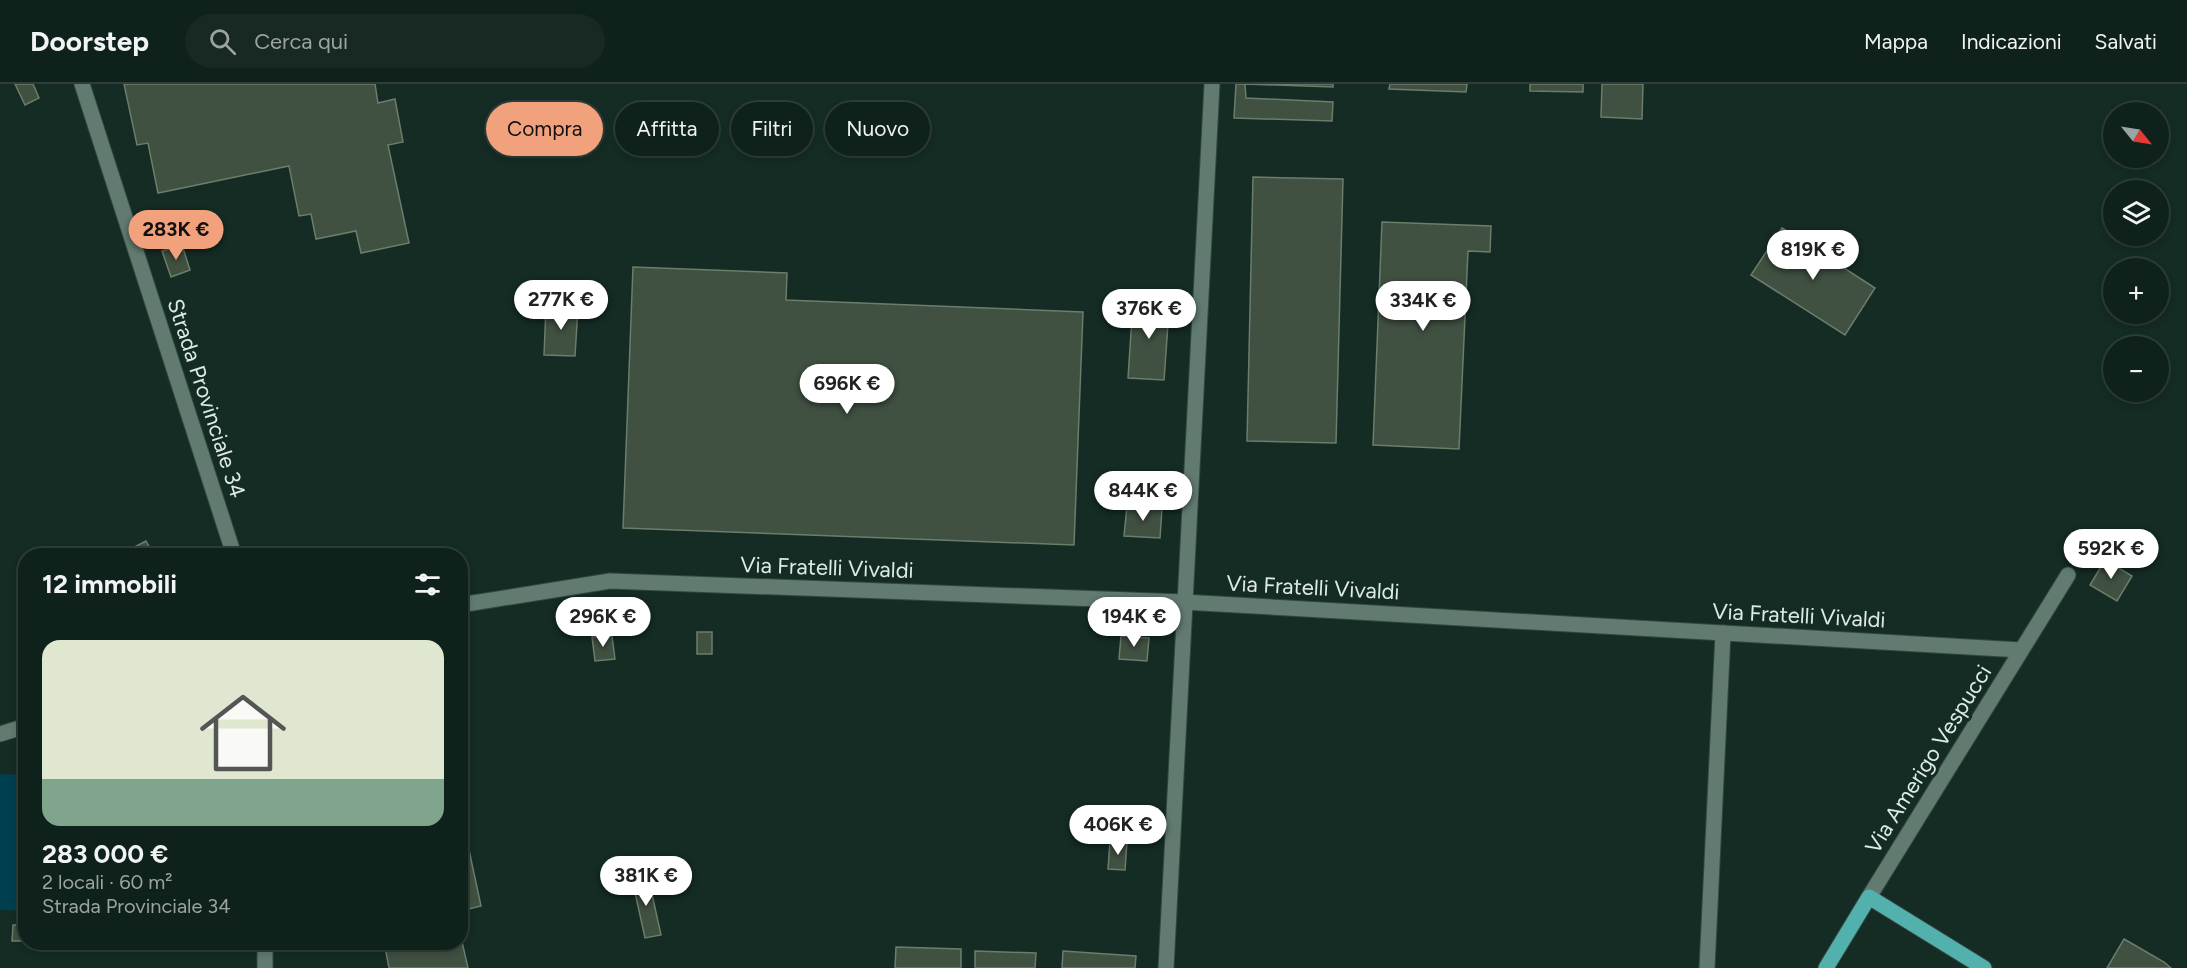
<!DOCTYPE html>
<html lang="it">
<meta charset="utf-8">
<style>
body{margin:0;font-family:Figtree,sans-serif;background:#182924;color:#f1f3f6;height:100vh;display:flex;flex-direction:column;font-size:22px;white-space:nowrap}
*{box-sizing:border-box;margin:0}
p{font-size:20px;color:#9ba3a3}
.icon{flex:none;width:33px;height:33px;fill:none;stroke:currentColor;stroke-width:2;stroke-linecap:round;stroke-linejoin:round}
.map{position:relative;flex:1;overflow:hidden}
.sheet{position:absolute;left:18px;top:464px;width:450px;height:402px;display:flex;flex-direction:column;background:#0f211b;border-radius:24px;box-shadow:0 3px 9px #0003,0 0 0 2px #2f3e3a}
.sheet>*{flex:none}
.banner{position:absolute;left:486px;top:18px;width:570px;height:54px;display:flex;gap:12px}
.needle{width:39px;rotate:120deg}
.buttons{position:absolute;left:2103px;top:18px;display:grid;gap:12px}
.buttons a{display:grid;place-items:center;width:66px;height:66px;border-radius:50%;background:#0f211b;box-shadow:0 3px 9px #0003,0 0 0 2px #2f3e3a;font-size:30px}
.price{position:absolute;translate:-50% -51px;padding:0 14px;border-radius:21px;background:#fff;color:#222;font-size:20px;line-height:39px;filter:drop-shadow(0 2px 3px #0008)}
.price::after{content:'';position:absolute;left:50%;top:36px;width:18px;height:14px;margin-left:-9px;background:inherit;clip-path:polygon(0 0,100% 0,50% 100%)}
.price.on{background:#f1a17c;color:#111}
ul{padding:0;list-style:none}
li{display:grid;align-content:center;gap:12px;height:318px;padding:0 24px}
li+li{border-top:2px solid #2f3e3a}
li span{display:grid;place-items:center;height:186px;border-radius:18px;color:#555}
li>.icon{margin-inline-start:auto}
span .icon{width:108px;height:108px;fill:#fffc;stroke-width:1}
li b{font-size:26px}
h2{display:flex;justify-content:space-between;align-items:center;height:72px;padding:0 24px;font-size:26px}
.chip{padding:0 21px;border-radius:27px;background:#0f211b;box-shadow:0 3px 9px #0003,0 0 0 2px #2f3e3a;font-size:21px;line-height:54px}
.chip.on{background:#f1a17c;color:#111}
header{display:flex;align-items:center;gap:36px;box-sizing:border-box;height:84px;padding:0 30px;background:#0f211b;border-bottom:2px solid #2f3e3a}
header strong{font-size:28px}
nav{display:flex;gap:33px;margin-inline-start:auto;font-size:21px}
.search{width:420px;height:54px;background:#182924;display:flex;align-items:center;gap:15px;box-sizing:border-box;padding:0 21px;border-radius:33px;color:#9ba3a3;font-size:22px}
.map>svg:first-child{display:block}
.water{fill:#003f4f}
.building{fill:#405041;stroke:#6c7d6c;stroke-width:1.5}
.lines{fill:none;stroke-linecap:round;stroke-linejoin:round}
.street-casing{stroke:#354741;stroke-width:17}
.secondary-casing{stroke:#354741;stroke-width:17}
.primary-casing{stroke:#354741;stroke-width:17}
.street{stroke:#617b71;stroke-width:15}
.secondary{stroke:#617b71;stroke-width:15}
.primary{stroke:#52b0ad;stroke-width:15}
.labels{text-anchor:middle;stroke-width:6;stroke-linejoin:round;paint-order:stroke}
.street-label{font-size:22px;fill:#ddeae5;stroke:#142c24}
</style>
<header>
<strong>Doorstep</strong>
<div class="search"><svg class="icon" aria-label="search" viewBox="0 0 24 24"><circle cx="10" cy="10" r="6"/><path d="M15 15l6 6"/></svg>Cerca qui</div>
<nav><a>Mappa</a><a>Indicazioni</a><a>Salvati</a></nav>
</header>
<div class="map">
<svg width="2187" height="884" viewBox="0 0 2187 884">
<rect width="100%" height="100%" fill="#142c24"/>
<path class="water" d="M0 690 25 691V827L0 826Z"/>
<g class="building">
<path d="M15 0H33L39 14 25 21Z"/>
<path d="M124 0H375L378 19 395 15 403 58 388 61 409 159 361 169 356 147 316 155 311 130 299 132 289 82 158 109 148 59 137 61Z"/>
<path d="M1236 0H1333V3L1245 0 1246 14 1333 18 1332 37 1234 34Z"/>
<path d="M1390 0H1467L1466 8 1389 5Z"/>
<path d="M1530 0H1583V8L1530 7Z"/>
<path d="M1602 0H1643L1642 35 1601 33Z"/>
<path d="M1253 93 1343 95 1336 359 1247 357Z"/>
<path d="M1382 138 1491 142 1490 168 1468 167 1459 365 1373 361Z"/>
<path d="M1782 144 1875 204 1845 251 1751 191Z"/>
<path d="M182 161 190 186 171 193 162 167Z"/>
<path d="M633 183 787 189 786 216 1083 228 1074 461 623 444Z"/>
<path d="M1163 212H1170L1164 296 1128 294 1133 218 1163 220Z"/>
<path d="M546 223 578 224 575 272 544 271Z"/>
<path d="M1127 422 1162 425 1160 454 1124 452Z"/>
<path d="M146 457 154 471H119Z"/>
<path d="M2105 476 2132 492 2117 517 2090 501Z"/>
<rect x="697" y="548" width="15" height="22"/>
<path d="M612 552 615 575 595 577 592 553Z"/>
<path d="M1121 552 1149 554 1147 577 1119 575Z"/>
<path d="M460 724 481 822 460 827Z"/>
<path d="M1110 757 1127 758 1125 786 1108 785Z"/>
<path d="M648 792 661 851 645 854 632 795Z"/>
<path d="M13 841H26V857H12Z"/>
<path d="M460 849 468 884H389L384 858H460Z"/>
<path d="M2124 855 2164 878 2171 884H2107Z"/>
<path d="M896 863 961 865V884H895Z"/>
<path d="M975 867 1036 869 1035 884H975Z"/>
<path d="M1063 867 1136 872 1135 884H1062Z"/>
</g>
<g class="lines">
<defs>
<g id="street">
<path d="M460 521 610 497 1183 518 2021 566"/>
<path d="M1869 813 2068 491"/>
<path d="M1166 884 1212 0"/>
<path d="M1707 884 1723 549"/>
</g>
<g id="secondary">
<path d="M82 0 234 471"/>
<path d="M0 650 26 642"/>
<path d="M265 858V884"/>
</g>
<path id="primary" d="M1826 884 1869 813 1984 884"/>
</defs>
<use href="#street" class="street-casing"/>
<use href="#secondary" class="secondary-casing"/>
<use href="#primary" class="primary-casing"/>
<use href="#street" class="street"/>
<use href="#secondary" class="secondary"/>
<use href="#primary" class="primary"/>
</g>
<g class="labels">
<g class="street-label">
<text transform="translate(207 314) rotate(72)" y="8">Strada Provinciale 34</text>
<text transform="translate(827 483) rotate(2)" y="8">Via Fratelli Vivaldi</text>
<text transform="translate(1313 503) rotate(3)" y="8">Via Fratelli Vivaldi</text>
<text transform="translate(1799 531) rotate(3)" y="8">Via Fratelli Vivaldi</text>
<text transform="translate(1928 675) rotate(-58)" y="8">Via Amerigo Vespucci</text>
</g>
</g>
</svg>
<div class="buttons">
<a><svg class="needle" viewBox="-14 -14 28 28"><path d="M0-13l5 13h-10z" fill="#e53935"/><path d="M0 13l5-13h-10z" fill="#9ba3a3"/></svg></a>
<a><svg class="icon" aria-label="layers" viewBox="0 0 24 24"><path d="M12 4l9 5-9 5-9-5zM3 14l9 5 9-5"/></svg></a>
<a>+</a>
<a>−</a>
</div>
<b class="price on" style="left:176px;top:177px">283K €</b>
<b class="price" style="left:1813px;top:197px">819K €</b>
<b class="price" style="left:561px;top:247px">277K €</b>
<b class="price" style="left:1423px;top:248px">334K €</b>
<b class="price" style="left:1149px;top:256px">376K €</b>
<b class="price" style="left:847px;top:331px">696K €</b>
<b class="price" style="left:1143px;top:438px">844K €</b>
<b class="price" style="left:2111px;top:496px">592K €</b>
<b class="price" style="left:603px;top:564px">296K €</b>
<b class="price" style="left:1134px;top:564px">194K €</b>
<b class="price" style="left:1118px;top:772px">406K €</b>
<b class="price" style="left:646px;top:823px">381K €</b>
<div class="banner">
<a class="chip on">Compra</a>
<a class="chip">Affitta</a>
<a class="chip">Filtri</a>
<a class="chip">Nuovo</a>
</div>
<section class="sheet">
<h2>12 immobili<svg class="icon" aria-label="filters" viewBox="0 0 24 24"><path d="M4 7h16M4 17h16"/><circle cx="9" cy="7" r="2"/><circle cx="15" cy="17" r="2"/></svg></h2>
<ul>
<li><span style="background:linear-gradient(#dfe7d0 75%,#7fa58c 0)"><svg class="icon" aria-label="home" viewBox="0 0 24 24"><path d="M3 11l9-7 9 7M6 9v11h12V9"/></svg></span><div><b>283 000 €</b><p>2 locali · 60 m²</p><p>Strada Provinciale 34</p></div></li>
</ul>
</section>
</div>
